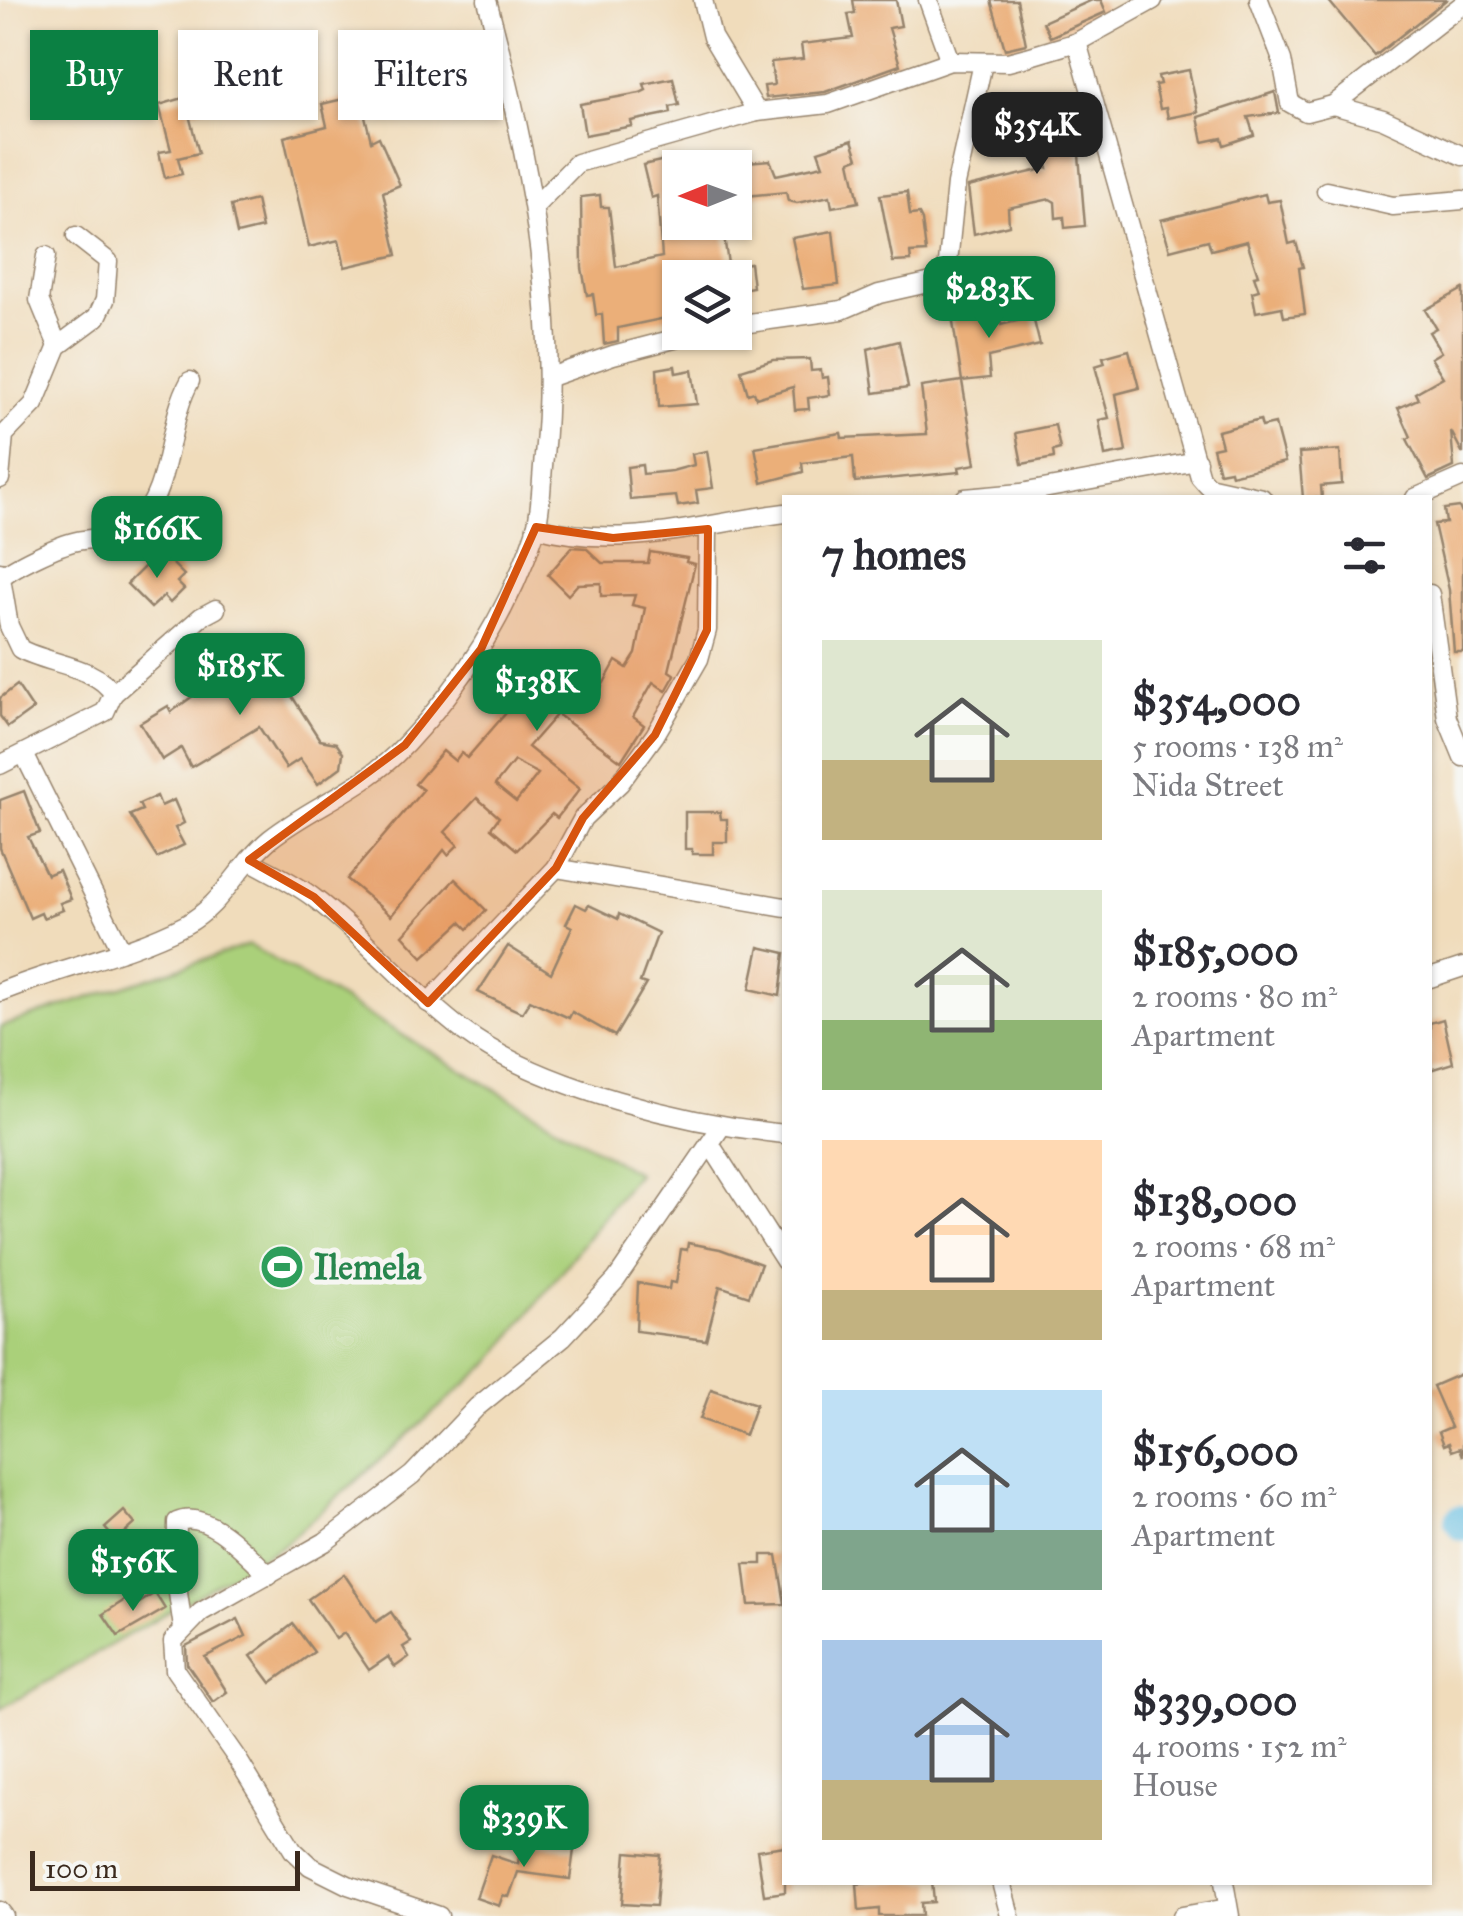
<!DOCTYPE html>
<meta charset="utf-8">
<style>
body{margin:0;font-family:"IM FELL Great Primer",serif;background:#f7f7f7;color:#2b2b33;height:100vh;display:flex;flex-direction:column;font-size:38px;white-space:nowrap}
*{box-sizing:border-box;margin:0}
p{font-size:32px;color:#7c7c81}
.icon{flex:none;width:55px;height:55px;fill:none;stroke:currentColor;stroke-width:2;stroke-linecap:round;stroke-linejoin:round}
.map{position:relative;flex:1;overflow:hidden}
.details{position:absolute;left:782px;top:495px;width:650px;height:1390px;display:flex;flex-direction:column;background:#fff;border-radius:0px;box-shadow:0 2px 8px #0004}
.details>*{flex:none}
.guide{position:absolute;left:30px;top:30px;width:602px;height:90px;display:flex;gap:20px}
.needle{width:65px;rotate:269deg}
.controls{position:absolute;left:662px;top:150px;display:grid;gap:20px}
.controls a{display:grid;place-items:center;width:90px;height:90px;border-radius:0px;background:#fff;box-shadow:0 2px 8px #0004;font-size:50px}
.scale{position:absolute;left:30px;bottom:25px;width:270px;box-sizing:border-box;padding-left:10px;border:5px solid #3b2a1e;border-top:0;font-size:28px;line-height:35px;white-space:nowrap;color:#3b2a1e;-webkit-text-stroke:8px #f6f6f2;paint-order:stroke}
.price{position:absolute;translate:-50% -85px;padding:0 22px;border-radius:20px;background:#0b8043;color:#fff;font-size:32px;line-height:65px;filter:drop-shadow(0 2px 5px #0008)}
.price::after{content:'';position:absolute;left:50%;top:60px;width:30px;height:22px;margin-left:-15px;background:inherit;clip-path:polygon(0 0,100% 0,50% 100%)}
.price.active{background:#222;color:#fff}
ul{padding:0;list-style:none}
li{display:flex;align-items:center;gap:30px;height:250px;padding:0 40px}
li span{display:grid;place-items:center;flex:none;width:280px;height:200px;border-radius:0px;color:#555}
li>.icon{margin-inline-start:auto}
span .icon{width:120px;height:120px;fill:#fffc;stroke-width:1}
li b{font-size:42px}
h2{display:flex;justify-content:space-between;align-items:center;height:120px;padding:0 40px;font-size:42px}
.pill{padding:0 35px;border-radius:0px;background:#fff;box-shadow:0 2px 8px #0004;font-size:35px;line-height:90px}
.pill.active{background:#0b8043;color:#fff}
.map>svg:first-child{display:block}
.green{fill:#aad07a;stroke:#727d4c;stroke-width:2.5}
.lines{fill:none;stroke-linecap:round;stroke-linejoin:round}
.river{stroke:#65bee2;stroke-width:32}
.building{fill:#ebaf79;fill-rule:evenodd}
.street-casing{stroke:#96836c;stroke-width:21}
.street{stroke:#fff;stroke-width:18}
.marked{fill:#d7540e;fill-opacity:0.2;stroke:#d7540e;stroke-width:8;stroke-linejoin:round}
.labels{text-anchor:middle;stroke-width:10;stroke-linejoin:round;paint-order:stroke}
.leisure-label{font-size:35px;font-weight:bold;fill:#27864d;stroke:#f6f6f2;text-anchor:start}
</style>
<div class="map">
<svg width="1463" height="1916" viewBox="0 0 1463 1916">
<rect width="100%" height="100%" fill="#f6f6f2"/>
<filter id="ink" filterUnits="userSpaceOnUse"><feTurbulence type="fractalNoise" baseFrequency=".01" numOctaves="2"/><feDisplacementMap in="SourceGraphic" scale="20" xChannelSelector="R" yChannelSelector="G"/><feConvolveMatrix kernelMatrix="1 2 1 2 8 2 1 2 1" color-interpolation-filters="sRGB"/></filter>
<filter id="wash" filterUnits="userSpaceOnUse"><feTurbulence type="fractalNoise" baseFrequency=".0048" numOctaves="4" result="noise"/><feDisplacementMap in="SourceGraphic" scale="40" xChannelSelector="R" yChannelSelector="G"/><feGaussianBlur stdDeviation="2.25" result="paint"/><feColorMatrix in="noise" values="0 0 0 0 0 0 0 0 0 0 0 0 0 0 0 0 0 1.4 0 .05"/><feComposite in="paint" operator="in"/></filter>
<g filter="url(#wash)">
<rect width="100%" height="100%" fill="#f0dcbb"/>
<path class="green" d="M249 945 637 1173 492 1361 283 1545 0 1709V1027Z"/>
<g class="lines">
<path class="river" d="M1460 1521 1463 1525"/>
</g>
<g id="blocks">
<g class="building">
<path d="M853 0H896L901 26 889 28 900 65 825 92 766 98 764 86 774 85 771 62 803 59 801 44 853 38 848 14 855 13Z"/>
<path d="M991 0H1017L1026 44 1005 49Z"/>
<path d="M1092 0H1101L1106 12 1050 37 1043 22Z"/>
<path d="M1328 0H1446L1375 56Z"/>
<path d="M1189 70 1198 112 1168 118 1166 108 1160 109 1155 85 1160 84 1158 76Z"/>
<path d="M269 74 272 82 229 98 230 102 188 111 199 153 178 158 182 174 165 178 159 152 171 150 159 105 190 96 189 91Z"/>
<path d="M673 78 679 105 670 107 671 113 631 121 632 126 585 135 580 104 640 93 646 90 644 84Z"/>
<path d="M1275 92 1279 113 1248 117 1254 135 1224 145 1222 138 1203 142 1198 117Z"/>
<path d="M360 95 371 141 379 137 400 185 383 192 397 255 345 267 339 240 309 247 284 137 327 126 322 104Z"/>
<path d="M1062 98 1079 155 1085 226 1065 228 1064 217 1056 218 1055 202 1050 199 1008 208 1009 225 974 234 968 187 1048 168 1030 107Z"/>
<path d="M852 140 858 158 850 161 859 202 832 207 830 196 797 203 788 201 786 192 735 197V163L770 160 776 175 823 165 818 151Z"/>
<path d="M665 160 674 199 680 198V222H722L730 278H680V315L618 328V341L604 344 602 314 596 315 593 294 587 295 582 268 581 197 600 195 601 207H609L616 267 662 257 657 196 651 198 643 165Z"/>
<path d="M907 192 910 215 919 214 922 220 926 252 910 253 911 261 893 262 880 195Z"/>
<path d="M1265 194 1267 202 1280 200 1289 244 1296 242 1303 267 1299 268 1305 314 1284 317 1282 307 1256 312 1252 292 1259 290 1254 276 1258 275 1247 241 1211 250 1208 240 1170 250 1161 220Z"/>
<path d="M256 200 262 228 237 234 231 206Z"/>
<path d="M833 231 839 285 803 289 792 238Z"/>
<path d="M750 263 753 287 735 290V265Z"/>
<path d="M1463 289V454L1451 431 1454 467 1428 479 1407 439 1411 437 1398 408 1418 399 1415 393 1443 377 1431 358 1441 352 1429 332 1436 328 1425 310Z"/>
<path d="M1000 314 1001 325 1033 317 1040 345 988 357 990 378 962 381 952 316Z"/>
<path d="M899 341 908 388 874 393 868 349Z"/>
<path d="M1129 350 1139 388 1116 394 1126 452 1105 456 1099 420 1109 418 1095 366 1105 363 1103 357Z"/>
<path d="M810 359 811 371 821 370 822 378 828 377 830 395 808 398 809 409 795 410 793 387 756 398 754 392 748 394 741 370 773 360Z"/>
<path d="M675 366 676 373 692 370 697 404 659 407 657 369Z"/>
<path d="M962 381 976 464 959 467 960 472 855 482 853 457 802 463 803 472 762 483 755 447 841 433 842 438 927 434 921 387Z"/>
<path d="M1260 420 1262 427 1275 424 1285 462 1231 475 1230 470 1219 472 1213 448 1222 446 1218 431Z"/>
<path d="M1055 425 1060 449 1053 451 1054 458 1022 464 1016 433Z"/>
<path d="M1340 450 1342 484 1321 486 1322 498H1303L1299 453Z"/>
<path d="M707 451 713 488 696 490 698 503 678 506 676 496 630 500 627 467 642 465 643 474 672 471 694 465 692 454Z"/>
<path d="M1459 507 1463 516V652H1454L1449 590 1434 524 1446 523 1444 509Z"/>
<path d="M572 547 586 548 602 563H648L650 552 687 558 686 562 695 564 669 671 675 675 666 691 653 682 633 717 644 725 621 761 557 714 528 747 580 789 557 818 552 814 517 850 491 828 499 817 477 798 445 832 458 845 448 855 444 850 391 916 347 879 423 790 415 784 443 751 455 761 461 753 467 758 513 705 517 708 535 687 531 683 548 664 582 695 589 685 599 692 616 661 627 668 636 654 645 608 632 605 635 595 601 596V583L578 584 568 595 548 575ZM514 761 538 774 516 802 495 785Z"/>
<path d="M160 551 184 575 177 582 184 589 170 603 164 596 151 608 127 584Z"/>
<path d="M214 635 258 681 270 672 285 693 288 690 320 740 336 743 343 753 341 767 318 784 300 759 286 768 259 727 191 767 181 748 162 760 140 723 168 706 171 712 216 679 193 654Z"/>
<path d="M17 685 33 709 8 727 0 716V698Z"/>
<path d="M24 791 40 833 28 837 47 875 59 870 71 899 60 903 63 910 43 918 41 913 30 918 0 848V800Z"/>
<path d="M157 796 161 806 174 800 184 823 175 828 184 845 157 858 130 815 142 810 139 804Z"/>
<path d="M685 812H720L721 819H727V842H713V854H692V849H685Z"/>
<path d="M455 879 486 910 468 929 461 922 423 957 403 935Z"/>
<path d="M576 904 586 909 589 905 618 919 619 914 658 933 640 982 646 984 615 1036 572 1012 569 1018 530 1000 522 1013 478 992 508 946 551 973 572 927 566 924Z"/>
<path d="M759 947 785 953 780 996 750 989Z"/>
<path d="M1443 1019 1453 1063 1430 1070V1023Z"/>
<path d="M688 1243 720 1249 761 1264 749 1296 720 1286 706 1340 636 1331 638 1283 669 1289 670 1282 676 1283 681 1249 687 1250Z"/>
<path d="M1463 1373V1456L1460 1448 1452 1451 1449 1443 1444 1445 1439 1432 1451 1427 1433 1386Z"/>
<path d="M711 1389 756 1404 745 1435 700 1419Z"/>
<path d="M124 1511 135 1524 116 1541 105 1528Z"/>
<path d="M762 1555H777L785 1604 749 1605 744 1564H762Z"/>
<path d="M344 1574 376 1622 391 1612 411 1642 403 1647 409 1657 395 1667 388 1657 369 1670 344 1633 336 1639 308 1599Z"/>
<path d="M155 1593 165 1609 118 1636 103 1614 128 1598 133 1607Z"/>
<path d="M238 1619 246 1636 205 1657 227 1692 213 1702 187 1664 186 1646Z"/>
<path d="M293 1624 314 1652 271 1683 251 1656Z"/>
<path d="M521 1842 574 1850 570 1879 518 1872 509 1897 503 1895 499 1906 476 1898 491 1855 518 1864Z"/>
<path d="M785 1846V1892L764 1895 757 1850Z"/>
<path d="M626 1852 660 1855 656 1906 622 1904Z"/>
<path d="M874 1882H932L934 1902 921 1903 922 1916H879V1909L859 1911 857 1884Z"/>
</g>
</g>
</g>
<g filter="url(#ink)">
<use href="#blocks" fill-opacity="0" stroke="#96836c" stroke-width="2.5"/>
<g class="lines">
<defs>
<g id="street">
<path d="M928 0 950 61"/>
<path d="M1259 0 1282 60 1290 103 1306 112 1333 105 1463 4"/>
<path d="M1077 42 1200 477 1208 486 1262 498"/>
<path d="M1333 105 1383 119 1463 156"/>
<path d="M757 112 828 104 950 61 1008 62 1027 57 1077 42 1153 0"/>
<path d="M1326 191 1393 206 1463 200"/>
<path d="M534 207 577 163 757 112 712 37 703 0"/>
<path d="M46 256 39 300 58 346"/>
<path d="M735 325 842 310 879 294 941 280 947 273 956 184 983 63"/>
<path d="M550 377 613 355 701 332"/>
<path d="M0 479 4 435 34 404 58 346 97 317 105 300 108 261 76 236"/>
<path d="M965 498 1021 493 1197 461"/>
<path d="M1415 498 1463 477"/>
<path d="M536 527C626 551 697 524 785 513"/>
<path d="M0 572 9 626 20 649C47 664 98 666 113 694L105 712 0 765"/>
<path d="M0 578C14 566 58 545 77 541 96 537 120 540 136 525 172 491 166 424 190 381"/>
<path d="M1430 594 1447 718 1463 757"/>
<path d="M113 694 201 617 216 609"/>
<path d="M24 754 122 951"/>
<path d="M249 860C270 872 295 883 314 898 367 938 409 990 462 1030 540 1089 689 1124 785 1134"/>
<path d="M556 868 785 907"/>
<path d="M1430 978 1463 967"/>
<path d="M0 992C61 967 127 955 185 925 223 905 238 865 270 839 316 803 362 791 406 744 463 684 509 611 535 532 542 509 541 480 544 456 559 302 527 149 487 0"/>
<path d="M428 1003 556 868 583 818 620 783 655 735 699 659 707 630 708 529"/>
<path d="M710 1144 785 1261"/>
<path d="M183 1628 176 1579 177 1522C207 1508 248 1555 269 1575"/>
<path d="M1001 1882 1010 1916"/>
<path d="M1224 1882 1230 1916"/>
<path d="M0 1911 4 1916"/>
<path d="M439 1916 348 1885 310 1866 293 1850 238 1760 175 1670 173 1641 201 1612 325 1542 412 1475 477 1407 563 1337 616 1280 721 1127"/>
<path d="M1182 1916 1228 1908"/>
</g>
</defs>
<use href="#street" class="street-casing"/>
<use href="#street" class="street"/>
</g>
</g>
<path class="marked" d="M536 527 613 538 708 529 707 630 655 735 583 818 556 868 428 1003 314 897 249 860 405 745 481 649Z"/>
<defs>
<symbol id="stadium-disc" viewBox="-11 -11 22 22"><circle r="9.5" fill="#2e9e5b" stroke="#f6f6f2"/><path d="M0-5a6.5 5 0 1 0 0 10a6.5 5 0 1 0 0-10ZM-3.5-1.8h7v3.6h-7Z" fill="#fff"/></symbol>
</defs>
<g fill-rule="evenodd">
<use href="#stadium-disc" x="257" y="1242" width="50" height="50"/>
</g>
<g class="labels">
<g class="leisure-label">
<text x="314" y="1279">Ilemela</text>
</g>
</g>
</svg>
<div class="controls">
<a><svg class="needle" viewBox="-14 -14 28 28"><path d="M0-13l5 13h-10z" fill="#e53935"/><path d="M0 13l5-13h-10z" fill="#7c7c81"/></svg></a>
<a><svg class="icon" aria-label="layers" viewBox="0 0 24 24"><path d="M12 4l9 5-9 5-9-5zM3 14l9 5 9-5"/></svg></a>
</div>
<div class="scale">100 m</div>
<b class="price active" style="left:1037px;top:177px">$354K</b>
<b class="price" style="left:989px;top:341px">$283K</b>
<b class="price" style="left:157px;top:581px">$166K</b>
<b class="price" style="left:240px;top:718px">$185K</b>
<b class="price" style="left:537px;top:734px">$138K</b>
<b class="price" style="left:133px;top:1614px">$156K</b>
<b class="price" style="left:524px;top:1870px">$339K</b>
<div class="guide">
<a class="pill active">Buy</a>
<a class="pill">Rent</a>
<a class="pill">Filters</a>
</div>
<section class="details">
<h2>7 homes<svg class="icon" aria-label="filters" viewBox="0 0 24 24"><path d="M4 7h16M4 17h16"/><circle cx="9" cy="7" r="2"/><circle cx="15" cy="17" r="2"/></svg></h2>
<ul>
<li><span style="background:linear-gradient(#dfe7d0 60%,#c2b280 0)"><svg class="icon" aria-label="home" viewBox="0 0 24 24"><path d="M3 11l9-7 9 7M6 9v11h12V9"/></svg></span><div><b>$354,000</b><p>5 rooms · 138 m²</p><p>Nida Street</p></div></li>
<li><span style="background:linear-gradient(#dfe7d0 65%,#8fb573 0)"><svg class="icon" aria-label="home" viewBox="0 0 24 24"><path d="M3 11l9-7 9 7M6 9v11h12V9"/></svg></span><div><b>$185,000</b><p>2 rooms · 80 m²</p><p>Apartment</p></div></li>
<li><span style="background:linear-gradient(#ffd9b3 75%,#c2b280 0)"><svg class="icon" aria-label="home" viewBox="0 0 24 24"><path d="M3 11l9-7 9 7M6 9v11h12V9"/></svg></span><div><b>$138,000</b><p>2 rooms · 68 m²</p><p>Apartment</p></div></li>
<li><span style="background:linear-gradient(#bfe0f5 70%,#7fa58c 0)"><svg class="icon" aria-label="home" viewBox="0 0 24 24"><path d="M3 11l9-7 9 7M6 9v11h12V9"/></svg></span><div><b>$156,000</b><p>2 rooms · 60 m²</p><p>Apartment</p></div></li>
<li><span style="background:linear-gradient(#a9c7e8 70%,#c2b280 0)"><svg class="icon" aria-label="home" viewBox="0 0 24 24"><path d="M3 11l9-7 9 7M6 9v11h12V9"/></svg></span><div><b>$339,000</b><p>4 rooms · 152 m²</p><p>House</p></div></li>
</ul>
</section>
</div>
